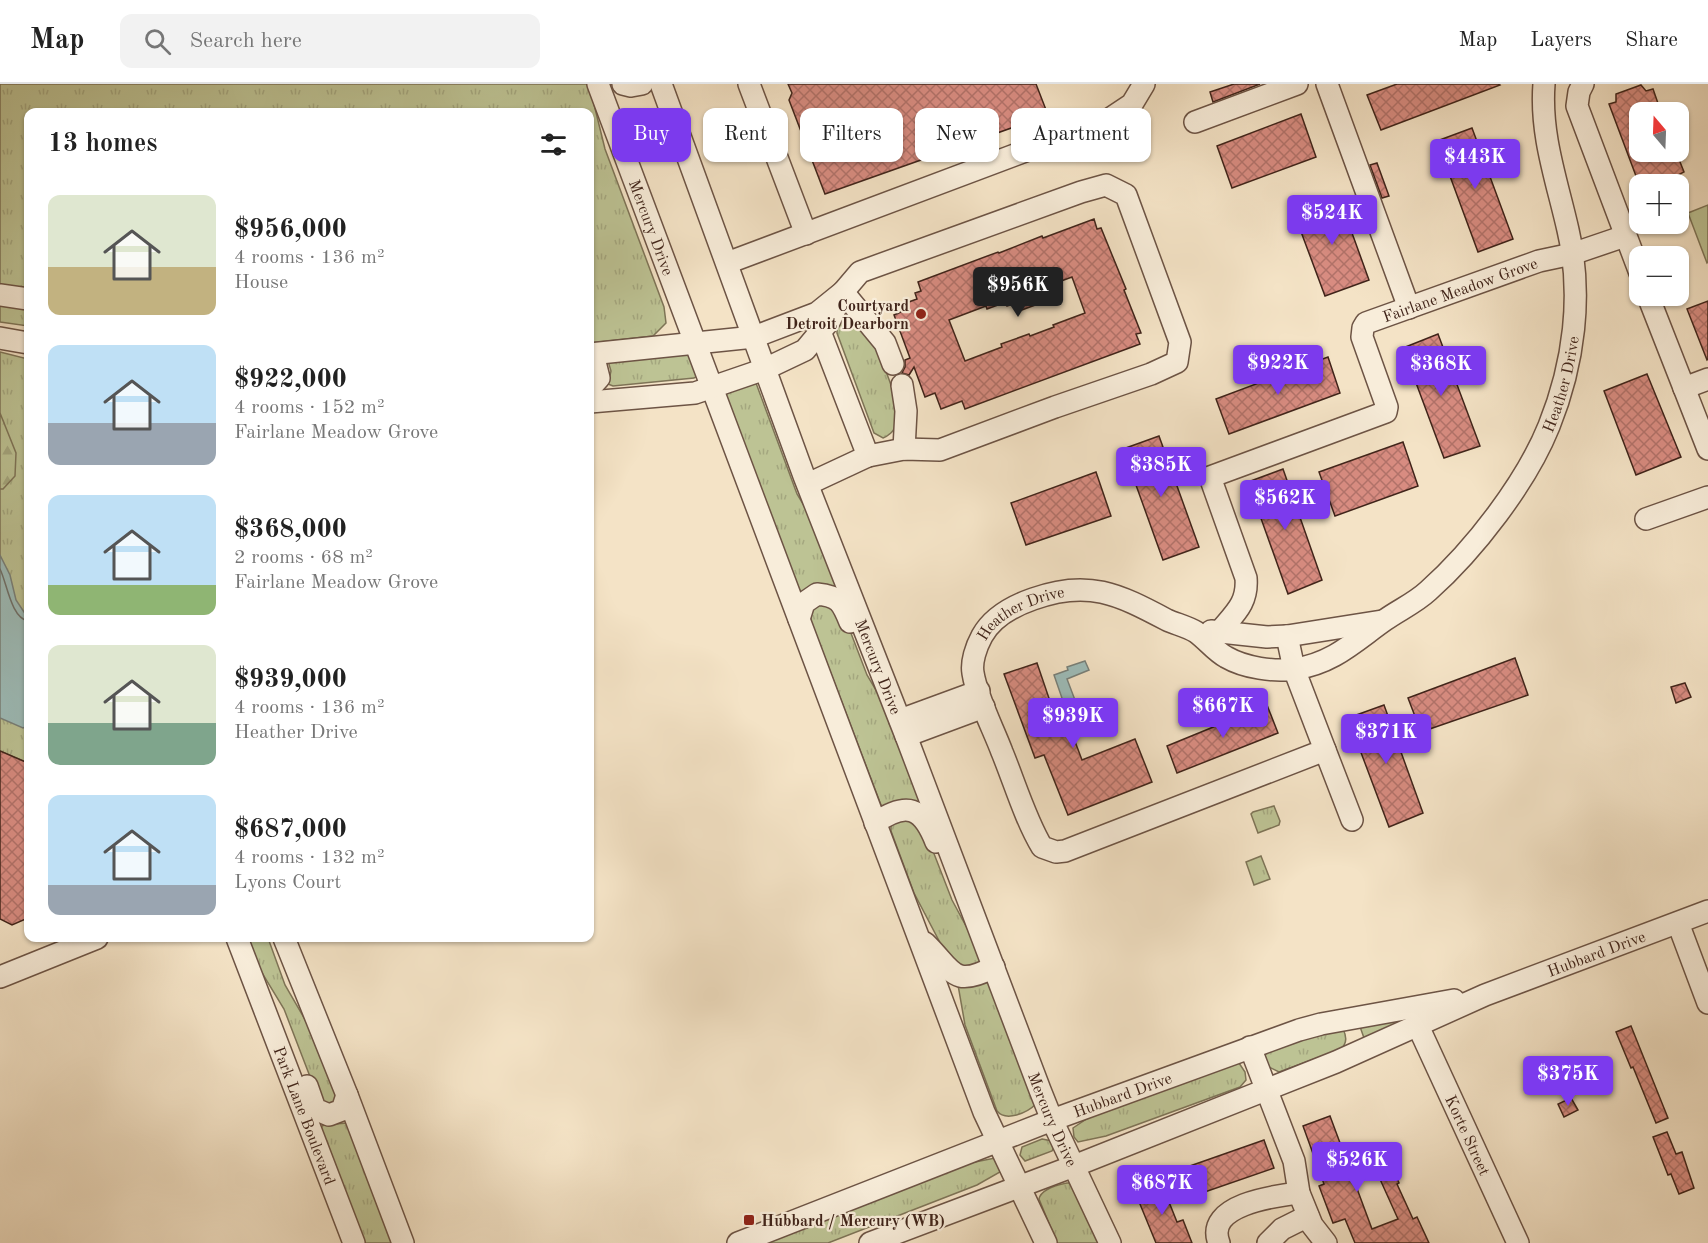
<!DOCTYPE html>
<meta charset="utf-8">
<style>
body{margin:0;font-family:"Old Standard TT",serif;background:#f2f2f2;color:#222;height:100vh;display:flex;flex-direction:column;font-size:22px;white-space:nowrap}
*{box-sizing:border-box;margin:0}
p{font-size:20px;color:#767676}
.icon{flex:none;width:33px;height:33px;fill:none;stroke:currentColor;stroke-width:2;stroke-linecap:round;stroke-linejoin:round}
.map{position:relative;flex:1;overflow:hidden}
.details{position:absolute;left:24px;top:24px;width:570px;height:834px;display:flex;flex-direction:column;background:#fff;border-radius:12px;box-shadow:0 2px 4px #0004}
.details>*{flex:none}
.banner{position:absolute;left:612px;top:24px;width:570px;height:54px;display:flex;gap:12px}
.needle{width:39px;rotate:341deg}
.fabs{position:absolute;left:1629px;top:18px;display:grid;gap:12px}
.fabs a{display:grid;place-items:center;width:60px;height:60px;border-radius:12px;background:#fff;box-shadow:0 2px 4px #0004;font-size:30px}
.price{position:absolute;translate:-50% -51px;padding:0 14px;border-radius:6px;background:#7c3aed;color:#fff;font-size:20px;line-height:39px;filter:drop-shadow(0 2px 3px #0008)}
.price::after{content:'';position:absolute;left:50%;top:36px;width:18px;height:14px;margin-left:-9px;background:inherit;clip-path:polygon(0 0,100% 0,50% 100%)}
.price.active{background:#222;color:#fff}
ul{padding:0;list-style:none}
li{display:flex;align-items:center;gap:18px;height:150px;padding:0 24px}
li span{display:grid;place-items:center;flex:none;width:168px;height:120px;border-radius:12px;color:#555}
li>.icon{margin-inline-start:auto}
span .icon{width:72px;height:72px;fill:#fffc;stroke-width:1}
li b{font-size:26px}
h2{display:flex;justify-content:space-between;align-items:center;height:72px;padding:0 24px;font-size:26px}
.chip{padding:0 21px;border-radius:12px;background:#fff;box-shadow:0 2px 4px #0004;font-size:21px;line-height:54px}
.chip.active{background:#7c3aed;color:#fff}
header{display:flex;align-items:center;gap:36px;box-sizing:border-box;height:84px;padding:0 30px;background:#fff;border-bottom:2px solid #e0e0e0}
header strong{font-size:28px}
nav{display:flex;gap:33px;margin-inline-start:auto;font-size:21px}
.search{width:420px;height:54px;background:#f2f2f2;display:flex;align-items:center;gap:15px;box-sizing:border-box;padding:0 21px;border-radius:12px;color:#767676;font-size:22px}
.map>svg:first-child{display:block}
.grass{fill:url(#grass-tufts);stroke:#7e7457;stroke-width:1.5}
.forest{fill:url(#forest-firs);stroke:#7e7457;stroke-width:1.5}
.garden{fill:#bdc394;stroke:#7e7457;stroke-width:1.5}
.water{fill:#9dbdba;stroke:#78807a;stroke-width:1.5}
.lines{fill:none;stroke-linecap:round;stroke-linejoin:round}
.shore{stroke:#6e706a;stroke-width:1.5}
.building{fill:url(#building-cross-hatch);stroke:#40241a;stroke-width:1.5;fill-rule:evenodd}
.minor-casing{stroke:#6d5445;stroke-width:24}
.minor{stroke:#f8edda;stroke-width:21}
.poi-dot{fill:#8f2418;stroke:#f8edda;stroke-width:2}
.labels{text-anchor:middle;stroke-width:4.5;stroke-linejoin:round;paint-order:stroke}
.street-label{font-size:16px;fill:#40241a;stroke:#f8edda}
.poi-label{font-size:16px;font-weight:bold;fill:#40241a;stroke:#f8edda;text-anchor:end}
</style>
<header>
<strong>Map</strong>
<div class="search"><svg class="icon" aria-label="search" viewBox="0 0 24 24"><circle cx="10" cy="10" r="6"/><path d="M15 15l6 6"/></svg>Search here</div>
<nav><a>Map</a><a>Layers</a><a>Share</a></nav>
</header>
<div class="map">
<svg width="1708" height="1159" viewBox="0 0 1708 1159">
<defs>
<pattern id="grass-tufts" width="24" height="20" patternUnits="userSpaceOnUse" patternTransform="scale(1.5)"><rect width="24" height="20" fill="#bdc394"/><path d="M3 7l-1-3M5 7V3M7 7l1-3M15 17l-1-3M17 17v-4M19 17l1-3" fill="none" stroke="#a4a77f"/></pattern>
<pattern id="forest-firs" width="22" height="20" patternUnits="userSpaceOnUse" patternTransform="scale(1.5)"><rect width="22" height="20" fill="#bdc394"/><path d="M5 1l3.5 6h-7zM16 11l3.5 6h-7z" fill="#a4a77f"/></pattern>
<pattern id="building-cross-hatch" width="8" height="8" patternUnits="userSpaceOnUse" patternTransform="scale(1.5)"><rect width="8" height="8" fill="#d88c81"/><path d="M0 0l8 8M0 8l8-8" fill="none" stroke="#b17269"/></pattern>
</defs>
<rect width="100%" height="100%" fill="#f4e3c6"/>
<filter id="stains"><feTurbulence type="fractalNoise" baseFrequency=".00333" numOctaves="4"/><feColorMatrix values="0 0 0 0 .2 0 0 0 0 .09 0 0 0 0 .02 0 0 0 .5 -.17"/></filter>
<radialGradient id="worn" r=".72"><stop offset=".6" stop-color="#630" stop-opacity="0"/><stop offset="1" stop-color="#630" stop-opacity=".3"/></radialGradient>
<g class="grass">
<path d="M0 0H589L605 65 664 223 666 239 653 252 590 259V28H28V204L0 201Z"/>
<path d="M0 219 28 222V242L0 238Z"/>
<path d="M849 234C859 241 871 254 878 265 881 270 882 277 884 282 891 302 911 343 883 354L874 349 837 249V239Z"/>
<path d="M0 268 28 275V679L0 667Z"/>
<path d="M685 269 689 272 697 292 694 294 613 302 608 300 611 287 608 277Z"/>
<path d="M756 299 797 410 824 455 837 504 801 508 799 505 725 311V308Z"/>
<path d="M821 515 844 531 867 591 890 630 922 720 883 724 881 721 809 532V524Z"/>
<path d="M1274 722 1280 737 1279 741 1258 749 1251 730 1253 728Z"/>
<path d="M902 730 924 744 952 816 982 872 978 881 961 883 946 870 914 809 891 747V740Z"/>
<path d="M1261 772 1270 795 1254 801 1246 778Z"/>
<path d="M247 854H268L285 901 314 951 337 1009 336 1017 331 1021 319 1016 284 925 259 884Z"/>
<path d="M987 891 1036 1020C1027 1029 1006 1038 997 1027L965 941 958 901Z"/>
<path d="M1401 935V938L1364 954 1358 937Z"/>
<path d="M1343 945C1347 953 1347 961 1339 966L1279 988 1269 983 1265 972 1269 964Z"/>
<path d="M1239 979 1245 988 1246 996 1240 1003 1106 1052 1078 1058 1074 1053 1073 1044 1094 1030Z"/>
<path d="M347 1039 394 1159H365L321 1045 322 1042 324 1041Z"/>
<path d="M1042 1055 1052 1057 1053 1065 1052 1067 1025 1077 1020 1071 1022 1063Z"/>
<path d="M995 1074 1003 1084 1000 1088 977 1101 828 1159H761L970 1079Z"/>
<path d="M1067 1099H1071L1102 1159H1057L1039 1115C1041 1105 1057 1101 1067 1099Z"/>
</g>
<path class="forest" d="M0 329 16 369 15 392 3 405H0Z"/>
<path class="garden" d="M1708 121V178L1707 179 1688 129Z"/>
<g class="water">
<path d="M0 471 10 491 16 516 28 534V642L23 644 0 634Z"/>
<path d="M1085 577 1089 586 1067 595 1078 624 1059 631 1055 620 1063 617 1054 591 1068 586 1067 583Z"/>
</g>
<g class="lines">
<path class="shore" d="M0 485C7 499 11 534 28 537"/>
</g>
<g class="building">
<path d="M788 0H1036L1048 31 825 110 789 16 792 9Z"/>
<path d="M1234 0H1260L1213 18 1210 8Z"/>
<path d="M1397 0H1499L1500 1 1381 46 1367 11Z"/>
<path d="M1641 1 1646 7 1653 5 1661 28H1640V68H1676L1684 88 1678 91 1677 98 1668 100H1639L1609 20 1616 18V10Z"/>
<path d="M1301 30 1316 73 1232 104 1217 62Z"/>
<path d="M1472 44 1513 155 1478 168 1437 57Z"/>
<path d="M1377 79 1389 112 1382 114 1370 81Z"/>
<path d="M1339 113 1369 196 1325 212 1294 129Z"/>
<path d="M1094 135 1097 145 1101 144 1126 205 1124 206 1141 249 1136 250 1140 260 965 325 962 317 941 325 935 309 925 313 914 283 909 291 902 289 905 283V276L910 274 894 231 905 226 903 220 917 215 915 209 921 207 918 198 998 168 999 169 1042 152 1043 154ZM1072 193 1085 229 1053 241 1054 243 1030 252 1029 250 1001 260 1002 263 965 277 949 236 986 222 987 225 1006 218 1007 222 1016 219 1019 227 1038 220 1035 212 1043 209 1042 204Z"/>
<path d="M1708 217V275L1707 276 1687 225Z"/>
<path d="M1438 250 1480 362 1444 374 1403 264Z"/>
<path d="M1328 273 1340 309 1229 350 1216 315Z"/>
<path d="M1647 290 1681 373 1636 391 1604 307Z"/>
<path d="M1159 352 1199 463 1163 476 1123 365Z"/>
<path d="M1403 358 1418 402 1335 432 1319 388Z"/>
<path d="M1283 385 1322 496 1288 510 1248 398Z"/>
<path d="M1096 388 1111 432 1026 461 1011 419Z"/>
<path d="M1515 574 1528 611 1421 648 1408 614Z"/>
<path d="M1037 579 1055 632 1065 631 1082 676 1135 655 1152 698 1068 731 1044 671 1035 674 1004 590Z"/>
<path d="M1685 599 1691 613 1676 619 1671 603Z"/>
<path d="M1267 621 1278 649 1177 689 1167 662Z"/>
<path d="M1384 621 1423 729 1389 743 1348 634Z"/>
<path d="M0 667 28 679V834L12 841 0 835Z"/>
<path d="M1631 942 1668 1034 1656 1039 1633 983 1631 984 1616 948Z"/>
<path d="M1571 1014 1578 1026 1564 1033 1558 1020Z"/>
<path d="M1330 1032 1372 1145 1398 1135 1379 1093 1394 1087 1399 1099 1397 1100 1413 1135 1417 1133 1429 1159H1355L1345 1135 1333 1139 1319 1102 1324 1100 1303 1042Z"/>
<path d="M1667 1048 1676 1070 1682 1068 1694 1104 1679 1110 1671 1090 1668 1091 1653 1053Z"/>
<path d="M1264 1056 1274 1084 1196 1111 1187 1083Z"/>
<path d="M1161 1098 1177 1138 1183 1136 1192 1159H1156L1135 1108Z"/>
</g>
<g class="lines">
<defs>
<g id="minor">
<path id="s1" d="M598 0 984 1028 1046 1159"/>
<path d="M623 0 631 2 642 0"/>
<path id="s2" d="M661 0 804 392 906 652 1040 1006 1052 1036 1110 1159"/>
<path d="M749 0 806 150"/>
<path d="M1327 0 1409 224"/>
<path d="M1583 0 1579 8 1577 22 1640 189"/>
<path d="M1195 38 1297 0"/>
<path d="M727 179 1108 36 1132 20 1144 0"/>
<path d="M0 211 28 215"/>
<path d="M1648 212 1708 365"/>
<path d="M816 237 868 372"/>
<path d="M0 254 28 259"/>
<path d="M590 270 754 253 817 229 843 208 885 259 893 280"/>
<path d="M902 301 906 327 904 365"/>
<path d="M590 304 599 294 593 270"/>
<path d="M1684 304 1708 295"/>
<path d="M590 318 695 309 765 285 805 266 830 236 843 208 860 188 1081 108 1106 101 1126 111 1180 258 1177 278 1151 290 1055 323 940 366 904 365 868 372 808 400"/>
<path d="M1646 435 1708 413"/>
<path d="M799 535 804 519 817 510C839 512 842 518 850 538"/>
<path d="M1211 547 1267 553 1287 552 1382 537"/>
<path id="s3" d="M1220 547C1235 529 1248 519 1246 494L1210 393 1386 328 1387 323 1362 253 1363 244 1366 239 1539 177 1572 170 1625 152"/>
<path id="s4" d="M1287 552 1294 585 1325 666 1065 767 1056 768 1042 763C1026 737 1014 697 1002 668 993 644 977 614 973 589 971 578 976 563 982 552 992 534 1013 522 1033 515 1088 495 1118 510 1167 536 1176 540 1188 543 1196 548 1207 556 1215 567 1226 573 1245 584 1274 588 1295 585 1334 579 1355 557 1385 536 1399 526 1415 519 1428 507 1474 466 1526 399 1549 342 1574 280 1583 211 1568 146 1557 97 1540 51 1544 0"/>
<path d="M900 636 979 607"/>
<path d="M906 652 984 623"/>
<path d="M1325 666 1352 736"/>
<path d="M875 739C907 717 922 723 936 758"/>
<path d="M1678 839 1708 919"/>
<path id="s5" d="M237 854 354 1159"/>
<path d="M284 854 347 1011 403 1159"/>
<path d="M925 859C953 886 952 905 994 883"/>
<path d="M0 893 97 854"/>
<path id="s6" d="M1418 942 1518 1159"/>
<path d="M1250 963 1294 1077 1299 1109 1312 1141 1326 1159"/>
<path d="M307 1002 315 1025 329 1031 342 1026 347 1011"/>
<path id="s7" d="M738 1159 1052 1036 1299 946 1321 940 1454 916"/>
<path id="s8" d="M870 1159 1074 1082 1336 978 1485 911 1708 827"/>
<path d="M1219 1159C1204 1121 1274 1112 1299 1109"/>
<path d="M1268 1159 1282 1145 1308 1132"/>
</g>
</defs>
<use href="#minor" class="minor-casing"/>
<use href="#minor" class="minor"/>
</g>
<g class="poi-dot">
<circle cx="921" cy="230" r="6"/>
<rect x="743" y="1130" width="12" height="12" rx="3"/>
</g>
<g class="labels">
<g class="street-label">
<text dy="6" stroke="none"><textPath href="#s1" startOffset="153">Mercury Drive</textPath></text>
<text dy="6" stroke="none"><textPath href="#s3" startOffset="550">Fairlane Meadow Grove</textPath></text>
<text dy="6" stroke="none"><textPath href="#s4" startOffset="1402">Heather Drive</textPath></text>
<text dy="6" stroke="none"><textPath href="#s4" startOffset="696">Heather Drive</textPath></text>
<text dy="6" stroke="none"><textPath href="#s2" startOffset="622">Mercury Drive</textPath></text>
<text dy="6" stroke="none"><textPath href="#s8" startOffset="782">Hubbard Drive</textPath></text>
<text dy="6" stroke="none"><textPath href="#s7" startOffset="412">Hubbard Drive</textPath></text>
<text dy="6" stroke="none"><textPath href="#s5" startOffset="190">Park Lane Boulevard</textPath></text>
<text dy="6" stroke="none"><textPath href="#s2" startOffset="1107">Mercury Drive</textPath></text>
<text dy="6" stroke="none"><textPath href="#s6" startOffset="120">Korte Street</textPath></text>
</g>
<g class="poi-label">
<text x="909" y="227">Courtyard<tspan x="909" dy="18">Detroit Dearborn</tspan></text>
<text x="761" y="1142" text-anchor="start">Hubbard / Mercury (WB)</text>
</g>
</g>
<rect width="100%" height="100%" filter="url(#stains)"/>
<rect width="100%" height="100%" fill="url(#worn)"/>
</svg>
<div class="fabs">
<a><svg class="needle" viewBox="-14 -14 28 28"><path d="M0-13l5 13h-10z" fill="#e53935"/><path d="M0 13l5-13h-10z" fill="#767676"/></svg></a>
<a>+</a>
<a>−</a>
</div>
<b class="price" style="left:1475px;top:106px">$443K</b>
<b class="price" style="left:1332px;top:162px">$524K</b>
<b class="price active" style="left:1018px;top:234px">$956K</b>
<b class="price" style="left:1278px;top:312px">$922K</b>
<b class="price" style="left:1441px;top:313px">$368K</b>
<b class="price" style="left:1161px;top:414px">$385K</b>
<b class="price" style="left:1285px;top:447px">$562K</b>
<b class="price" style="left:1223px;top:655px">$667K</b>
<b class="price" style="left:1073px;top:665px">$939K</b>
<b class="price" style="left:1386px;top:681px">$371K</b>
<b class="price" style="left:1568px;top:1023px">$375K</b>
<b class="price" style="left:1357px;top:1109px">$526K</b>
<b class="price" style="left:1162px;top:1132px">$687K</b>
<div class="banner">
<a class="chip active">Buy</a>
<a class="chip">Rent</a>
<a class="chip">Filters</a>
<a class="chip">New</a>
<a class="chip">Apartment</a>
</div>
<section class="details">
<h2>13 homes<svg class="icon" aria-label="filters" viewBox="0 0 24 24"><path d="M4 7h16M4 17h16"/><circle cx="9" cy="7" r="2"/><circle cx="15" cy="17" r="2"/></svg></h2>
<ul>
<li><span style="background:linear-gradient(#dfe7d0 60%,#c2b280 0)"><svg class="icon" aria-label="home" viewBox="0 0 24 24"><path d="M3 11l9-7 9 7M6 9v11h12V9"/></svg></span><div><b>$956,000</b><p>4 rooms · 136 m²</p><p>House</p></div></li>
<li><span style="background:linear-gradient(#bfe0f5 65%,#9aa5b1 0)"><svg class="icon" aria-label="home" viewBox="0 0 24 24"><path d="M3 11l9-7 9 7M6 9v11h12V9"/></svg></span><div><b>$922,000</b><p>4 rooms · 152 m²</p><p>Fairlane Meadow Grove</p></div></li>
<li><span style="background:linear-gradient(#bfe0f5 75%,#8fb573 0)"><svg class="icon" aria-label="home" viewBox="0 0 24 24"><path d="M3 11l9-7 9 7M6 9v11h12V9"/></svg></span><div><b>$368,000</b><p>2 rooms · 68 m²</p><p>Fairlane Meadow Grove</p></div></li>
<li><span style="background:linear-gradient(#dfe7d0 65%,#7fa58c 0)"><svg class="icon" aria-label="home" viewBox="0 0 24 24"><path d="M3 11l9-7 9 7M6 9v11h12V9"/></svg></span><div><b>$939,000</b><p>4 rooms · 136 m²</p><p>Heather Drive</p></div></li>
<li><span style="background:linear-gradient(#bfe0f5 75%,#9aa5b1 0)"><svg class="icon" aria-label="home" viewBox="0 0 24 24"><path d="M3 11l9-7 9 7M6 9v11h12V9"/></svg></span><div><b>$687,000</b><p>4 rooms · 132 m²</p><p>Lyons Court</p></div></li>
</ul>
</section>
</div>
